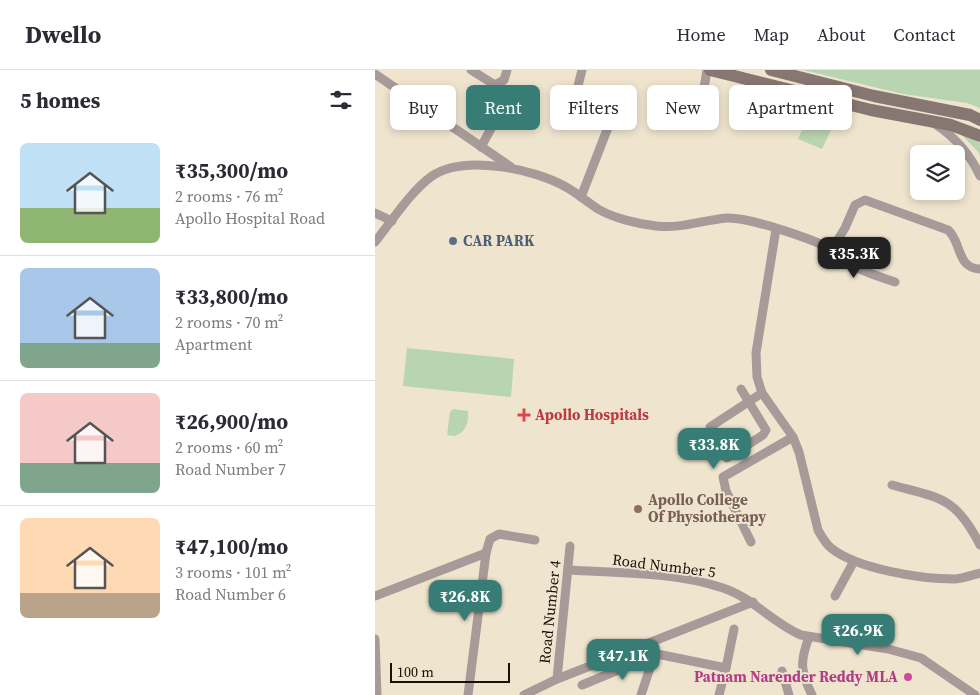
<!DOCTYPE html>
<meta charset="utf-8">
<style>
body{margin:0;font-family:"Source Serif 4",serif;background:#f7f7f7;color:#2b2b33;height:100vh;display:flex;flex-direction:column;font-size:19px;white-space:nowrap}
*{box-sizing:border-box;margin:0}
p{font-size:16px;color:#7c7c81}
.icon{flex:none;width:28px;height:28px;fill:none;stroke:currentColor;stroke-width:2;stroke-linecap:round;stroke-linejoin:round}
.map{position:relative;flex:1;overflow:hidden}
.side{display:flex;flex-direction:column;background:#fff;width:375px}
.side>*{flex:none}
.guide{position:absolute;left:15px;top:15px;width:475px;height:45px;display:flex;gap:10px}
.buttons{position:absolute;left:535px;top:75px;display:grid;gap:10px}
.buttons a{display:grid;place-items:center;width:55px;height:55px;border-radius:8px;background:#fff;box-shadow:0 2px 8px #0003;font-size:25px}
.scale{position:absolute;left:15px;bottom:12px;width:120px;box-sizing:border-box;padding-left:5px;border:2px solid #141109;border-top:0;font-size:14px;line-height:18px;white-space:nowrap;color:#141109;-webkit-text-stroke:4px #efe5cf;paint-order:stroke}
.price{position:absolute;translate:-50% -42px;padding:0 11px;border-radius:10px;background:#377d76;color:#fff;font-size:16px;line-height:32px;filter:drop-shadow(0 1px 2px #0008)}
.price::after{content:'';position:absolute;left:50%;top:30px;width:15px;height:11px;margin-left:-8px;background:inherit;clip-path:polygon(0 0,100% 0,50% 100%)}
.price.selected{background:#222;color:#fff}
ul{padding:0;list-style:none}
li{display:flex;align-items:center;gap:15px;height:125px;padding:0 20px}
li+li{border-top:1px solid #e1e1e2}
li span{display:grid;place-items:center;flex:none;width:140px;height:100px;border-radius:8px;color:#555}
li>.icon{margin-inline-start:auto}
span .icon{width:60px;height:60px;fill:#fffc;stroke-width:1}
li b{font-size:21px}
h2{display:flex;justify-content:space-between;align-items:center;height:60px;padding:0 20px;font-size:21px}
.tag{padding:0 18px;border-radius:8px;background:#fff;box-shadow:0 2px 8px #0003;font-size:18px;line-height:45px}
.tag.selected{background:#377d76;color:#fff}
header{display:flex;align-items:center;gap:30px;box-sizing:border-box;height:70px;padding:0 25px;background:#fff;border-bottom:1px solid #e1e1e2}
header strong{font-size:24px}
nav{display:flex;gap:28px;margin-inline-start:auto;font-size:18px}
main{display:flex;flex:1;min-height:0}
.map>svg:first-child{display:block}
.green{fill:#b9d4b0}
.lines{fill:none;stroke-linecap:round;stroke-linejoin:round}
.street{stroke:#a69b98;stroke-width:9}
.secondary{stroke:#877773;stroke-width:12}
.service-dot{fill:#5c6f8a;stroke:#efe5cf;stroke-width:2}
.health-dot{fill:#e0444e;stroke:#efe5cf;stroke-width:2}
.education-dot{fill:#8d6e63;stroke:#efe5cf;stroke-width:2}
.hotel-dot{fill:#d1479c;stroke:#efe5cf;stroke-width:2}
.labels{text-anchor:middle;stroke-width:4;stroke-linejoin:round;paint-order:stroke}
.service-label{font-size:15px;font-weight:bold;fill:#4e5e75;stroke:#efe5cf;text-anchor:start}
.health-label{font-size:15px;font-weight:bold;fill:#be3a42;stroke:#efe5cf;text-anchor:start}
.education-label{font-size:15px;font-weight:bold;fill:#785e54;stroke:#efe5cf;text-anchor:start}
.street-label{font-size:15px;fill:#141109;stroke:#efe5cf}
.hotel-label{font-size:15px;font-weight:bold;fill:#b23c85;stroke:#efe5cf;text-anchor:end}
</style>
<header>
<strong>Dwello</strong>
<nav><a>Home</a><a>Map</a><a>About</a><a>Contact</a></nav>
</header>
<main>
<section class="side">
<h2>5 homes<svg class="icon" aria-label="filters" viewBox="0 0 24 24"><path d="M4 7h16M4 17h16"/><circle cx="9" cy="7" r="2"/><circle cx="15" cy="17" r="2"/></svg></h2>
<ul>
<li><span style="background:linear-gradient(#bfe0f5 65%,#8fb573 0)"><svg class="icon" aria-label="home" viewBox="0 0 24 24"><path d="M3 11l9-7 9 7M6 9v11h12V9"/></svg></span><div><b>₹35,300/mo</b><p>2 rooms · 76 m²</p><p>Apollo Hospital Road</p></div></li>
<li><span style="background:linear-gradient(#a9c7e8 75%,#7fa58c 0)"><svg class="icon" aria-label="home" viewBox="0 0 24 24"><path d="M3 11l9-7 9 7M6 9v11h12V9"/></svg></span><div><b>₹33,800/mo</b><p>2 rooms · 70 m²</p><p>Apartment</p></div></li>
<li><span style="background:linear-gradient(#f6c9c9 70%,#7fa58c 0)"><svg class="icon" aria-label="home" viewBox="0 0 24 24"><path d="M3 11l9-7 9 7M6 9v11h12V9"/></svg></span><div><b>₹26,900/mo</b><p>2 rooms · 60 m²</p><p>Road Number 7</p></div></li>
<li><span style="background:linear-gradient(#ffd9b3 75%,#b9a48a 0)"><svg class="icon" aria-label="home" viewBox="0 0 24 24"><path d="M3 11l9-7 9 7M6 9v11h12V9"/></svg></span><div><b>₹47,100/mo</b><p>3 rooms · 101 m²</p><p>Road Number 6</p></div></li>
</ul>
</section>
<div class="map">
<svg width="605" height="625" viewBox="0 0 605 625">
<rect width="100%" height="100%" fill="#efe5cf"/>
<g class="green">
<path d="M428 0H605V38L592 33 528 24Z"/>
<path d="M437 38 463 45 447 79 423 69Z"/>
<path d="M584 62 605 73V86L604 83Z"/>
<path d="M32 278 139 289 136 327 28 316Z"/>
<path d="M78 339 93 341C94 352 91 362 80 366L72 365 75 342Z"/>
</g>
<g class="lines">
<g class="street">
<path d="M96 0 120 15 129 10 132 0"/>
<path d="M0 4 136 97"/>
<path d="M329 18 332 0"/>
<path d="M200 28 207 0"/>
<path d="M560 54C580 67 595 84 605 106"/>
<path d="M106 77 119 53"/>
<path d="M206 127 237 47"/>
<path d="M0 143 17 151"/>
<path d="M401 159 381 283 382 307 387 323 418 367 424 382 443 460C447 467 450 473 456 478 482 499 546 509 579 509 587 509 597 505 605 503"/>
<path d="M0 172C16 152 36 121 57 106 89 84 160 99 191 117 202 123 212 132 223 139 238 148 263 154 281 156 305 159 328 150 352 148 375 147 436 169 457 179L470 158 480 135 490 130 573 160C587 172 581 198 605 199"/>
<path d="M457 179C473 198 497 204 520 212"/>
<path d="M335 357 387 323"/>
<path d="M352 388 388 365 391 360 366 319"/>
<path d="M517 415C565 428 581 427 605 475"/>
<path d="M376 472 351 421 348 407 418 367"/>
<path d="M193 500C242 503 301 502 348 518 378 528 398 553 426 565L513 579 546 588 600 625"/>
<path d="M0 526 111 483"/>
<path d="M460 526 479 491"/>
<path d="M434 567C425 591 425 601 437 625"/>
<path d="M0 569 2 625"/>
<path d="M351 598 359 559"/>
<path d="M407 601 414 625"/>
<path d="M182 609 195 476"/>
<path d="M207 615 282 584 351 598 344 625"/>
<path d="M93 625 111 483 115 469 124 464 160 470"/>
<path d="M149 625 182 609 378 532"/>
<path d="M266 625 279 586"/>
</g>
<g class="secondary">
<path d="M335 0 496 40 576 55 605 66"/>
<path d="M396 0 499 26 595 45 605 50"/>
</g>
</g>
<circle class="service-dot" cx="78" cy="171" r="5"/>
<path class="health-dot" d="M146.5 337.5h5v5h5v5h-5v5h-5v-5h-5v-5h5z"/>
<circle class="education-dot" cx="263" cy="439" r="5"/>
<circle class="hotel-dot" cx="533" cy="607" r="5"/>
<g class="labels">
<g class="service-label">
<text x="88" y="176">CAR PARK</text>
</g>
<g class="health-label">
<text x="160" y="350">Apollo Hospitals</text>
</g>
<g class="education-label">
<text x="273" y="435">Apollo College<tspan x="273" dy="17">Of Physiotherapy</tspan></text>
</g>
<g class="street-label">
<text transform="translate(289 496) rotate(7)" y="5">Road Number 5</text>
<text transform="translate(175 542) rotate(-84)" y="5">Road Number 4</text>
</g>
<g class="hotel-label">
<text x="523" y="612">Patnam Narender Reddy MLA</text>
</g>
</g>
</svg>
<div class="buttons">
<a><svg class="icon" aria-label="layers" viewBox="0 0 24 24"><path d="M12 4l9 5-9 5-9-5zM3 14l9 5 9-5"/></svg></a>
</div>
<div class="scale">100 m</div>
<b class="price selected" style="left:479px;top:209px">₹35.3K</b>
<b class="price" style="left:339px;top:400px">₹33.8K</b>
<b class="price" style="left:90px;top:552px">₹26.8K</b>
<b class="price" style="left:483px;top:586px">₹26.9K</b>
<b class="price" style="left:248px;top:611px">₹47.1K</b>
<div class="guide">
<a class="tag">Buy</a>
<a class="tag selected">Rent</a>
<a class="tag">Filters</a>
<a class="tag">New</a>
<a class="tag">Apartment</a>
</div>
</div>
</main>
